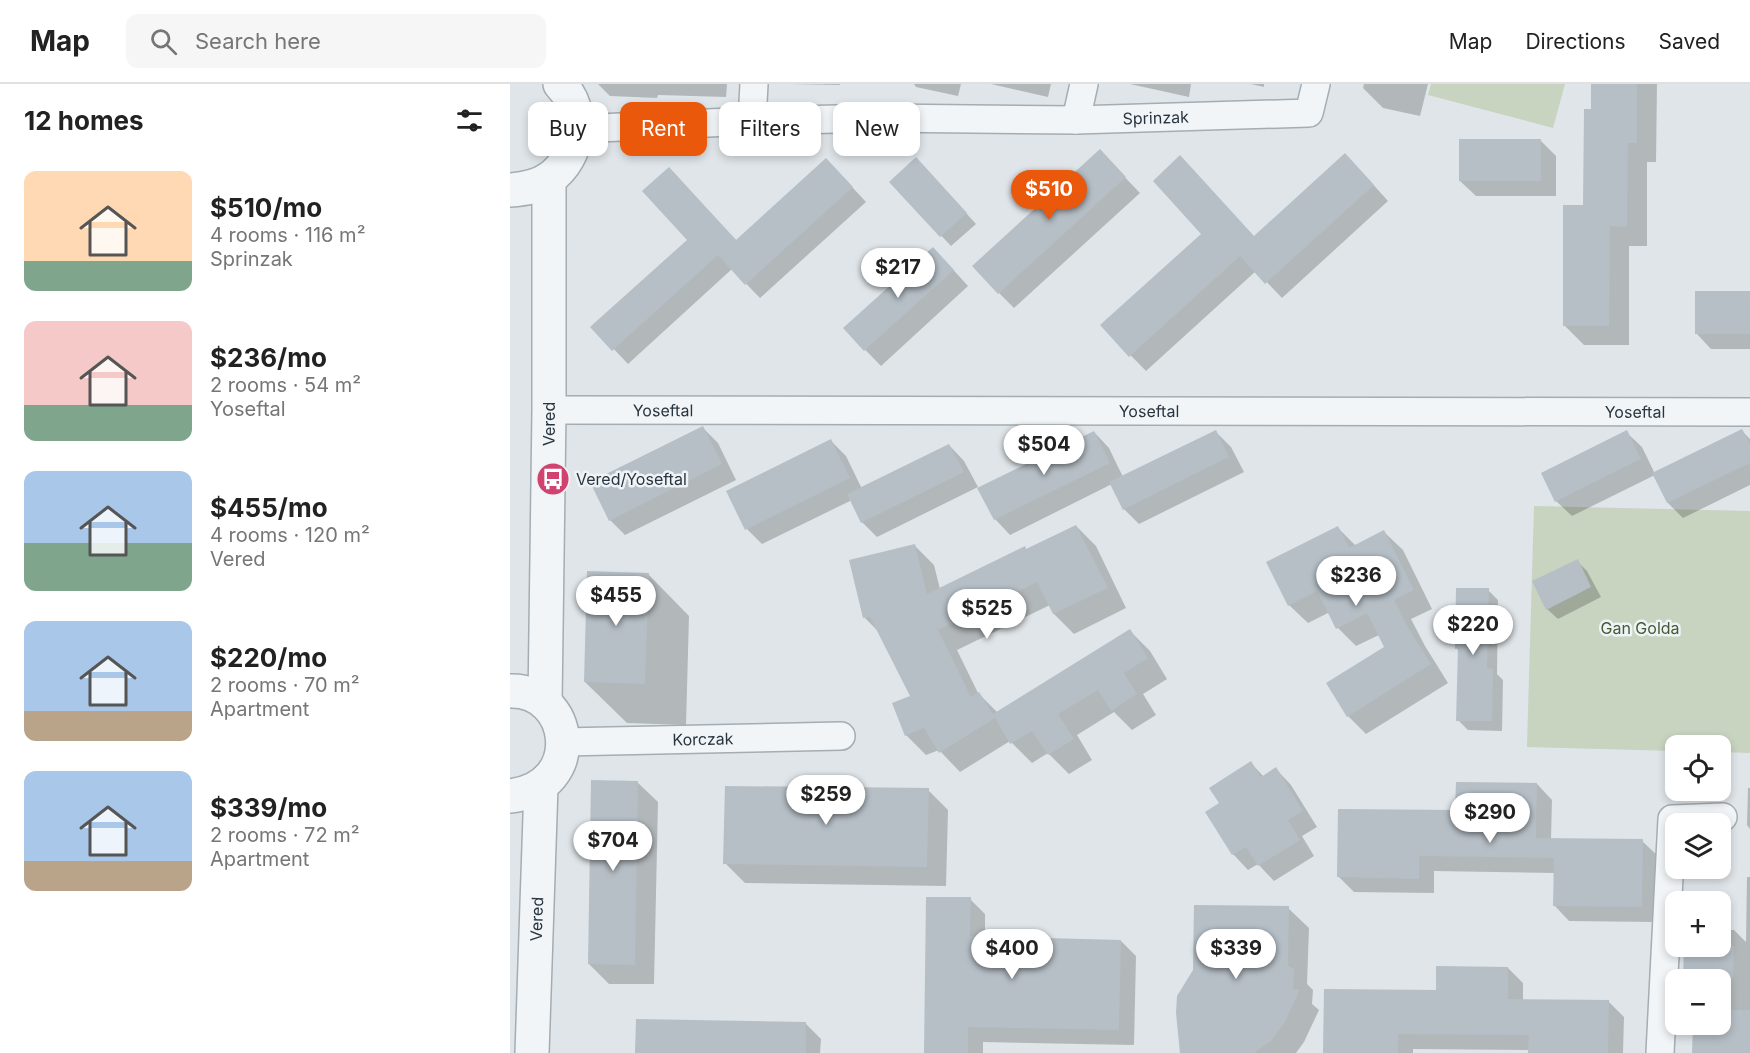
<!DOCTYPE html>
<meta charset="utf-8">
<style>
body{margin:0;font-family:Inter,sans-serif;background:#f6f6f6;color:#222;height:100vh;display:flex;flex-direction:column;font-size:22px;white-space:nowrap}
*{box-sizing:border-box;margin:0}
p{font-size:20px;color:#767676}
.icon{flex:none;width:33px;height:33px;fill:none;stroke:currentColor;stroke-width:2;stroke-linecap:round;stroke-linejoin:round}
.map{position:relative;flex:1;overflow:hidden}
.sheet{display:flex;flex-direction:column;background:#fff;width:510px}
.sheet>*{flex:none}
.hud{position:absolute;left:18px;top:18px;width:570px;height:54px;display:flex;gap:12px}
.tools{position:absolute;left:1155px;top:651px;display:grid;gap:12px}
.tools a{display:grid;place-items:center;width:66px;height:66px;border-radius:12px;background:#fff;box-shadow:0 3px 9px #0003;font-size:30px}
.price{position:absolute;translate:-50% -51px;padding:0 14px;border-radius:21px;background:#fff;color:#222;font-size:20px;line-height:39px;filter:drop-shadow(0 2px 3px #0008)}
.price::after{content:'';position:absolute;left:50%;top:36px;width:18px;height:14px;margin-left:-9px;background:inherit;clip-path:polygon(0 0,100% 0,50% 100%)}
.price.selected{background:#ea580c;color:#fff}
ul{padding:0;list-style:none}
li{display:flex;align-items:center;gap:18px;height:150px;padding:0 24px}
li span{display:grid;place-items:center;flex:none;width:168px;height:120px;border-radius:12px;color:#555}
li>.icon{margin-inline-start:auto}
span .icon{width:72px;height:72px;fill:#fffc;stroke-width:1}
li b{font-size:26px}
h2{display:flex;justify-content:space-between;align-items:center;height:72px;padding:0 24px;font-size:26px}
.pill{padding:0 21px;border-radius:12px;background:#fff;box-shadow:0 3px 9px #0003;font-size:21px;line-height:54px}
.pill.selected{background:#ea580c;color:#fff}
header{display:flex;align-items:center;gap:36px;box-sizing:border-box;height:84px;padding:0 30px;background:#fff;border-bottom:2px solid #e0e0e0}
header strong{font-size:28px}
nav{display:flex;gap:33px;margin-inline-start:auto;font-size:21px}
.search{width:420px;height:54px;background:#f6f6f6;display:flex;align-items:center;gap:15px;box-sizing:border-box;padding:0 21px;border-radius:12px;color:#767676;font-size:22px}
main{display:flex;flex:1;min-height:0}
.map>svg:first-child{display:block}
.green{fill:#c8d3c0}
.shadow{fill:#0003}
.building{fill:#b6bfc6}
.lines{fill:none;stroke-linecap:round;stroke-linejoin:round}
.minor-casing{stroke:#a4adb3;stroke-width:30}
.tertiary-casing{stroke:#a4adb3;stroke-width:36}
.minor{stroke:#f2f5f7;stroke-width:27}
.tertiary{stroke:#f2f5f7;stroke-width:33}
.labels{text-anchor:middle;stroke-width:5;stroke-linejoin:round;paint-order:stroke}
.street-label{font-size:16px;fill:#283540;stroke:#eff3f6}
.poi-label{font-size:16px;fill:#283540;stroke:#eff3f6;text-anchor:start}
.park-label{font-size:16px;fill:#435c35;stroke:#eff3f6}
</style>
<header>
<strong>Map</strong>
<div class="search"><svg class="icon" aria-label="search" viewBox="0 0 24 24"><circle cx="10" cy="10" r="6"/><path d="M15 15l6 6"/></svg>Search here</div>
<nav><a>Map</a><a>Directions</a><a>Saved</a></nav>
</header>
<main>
<section class="sheet">
<h2>12 homes<svg class="icon" aria-label="filters" viewBox="0 0 24 24"><path d="M4 7h16M4 17h16"/><circle cx="9" cy="7" r="2"/><circle cx="15" cy="17" r="2"/></svg></h2>
<ul>
<li><span style="background:linear-gradient(#ffd9b3 75%,#7fa58c 0)"><svg class="icon" aria-label="home" viewBox="0 0 24 24"><path d="M3 11l9-7 9 7M6 9v11h12V9"/></svg></span><div><b>$510/mo</b><p>4 rooms · 116 m²</p><p>Sprinzak</p></div></li>
<li><span style="background:linear-gradient(#f6c9c9 70%,#7fa58c 0)"><svg class="icon" aria-label="home" viewBox="0 0 24 24"><path d="M3 11l9-7 9 7M6 9v11h12V9"/></svg></span><div><b>$236/mo</b><p>2 rooms · 54 m²</p><p>Yoseftal</p></div></li>
<li><span style="background:linear-gradient(#a9c7e8 60%,#7fa58c 0)"><svg class="icon" aria-label="home" viewBox="0 0 24 24"><path d="M3 11l9-7 9 7M6 9v11h12V9"/></svg></span><div><b>$455/mo</b><p>4 rooms · 120 m²</p><p>Vered</p></div></li>
<li><span style="background:linear-gradient(#a9c7e8 75%,#b9a48a 0)"><svg class="icon" aria-label="home" viewBox="0 0 24 24"><path d="M3 11l9-7 9 7M6 9v11h12V9"/></svg></span><div><b>$220/mo</b><p>2 rooms · 70 m²</p><p>Apartment</p></div></li>
<li><span style="background:linear-gradient(#a9c7e8 75%,#b9a48a 0)"><svg class="icon" aria-label="home" viewBox="0 0 24 24"><path d="M3 11l9-7 9 7M6 9v11h12V9"/></svg></span><div><b>$339/mo</b><p>2 rooms · 72 m²</p><p>Apartment</p></div></li>
</ul>
</section>
<div class="map">
<svg width="1240" height="969" viewBox="0 0 1240 969">
<rect width="100%" height="100%" fill="#dfe5e9"/>
<g class="green">
<path d="M921 0H1055L1043 44 918 11Z"/>
<path d="M1024 422 1240 427V669L1211 668 1210 662H1166L1165 667 1017 663Z"/>
</g>
<g class="shadow">
<path d="M88 0H217L216 13 148 11 147 14 100 12Z"/>
<path d="M281 0H330V1Z"/>
<path d="M404 0H451L448 12 406 3Z"/>
<path d="M481 0H541L538 13Z"/>
<path d="M620 0H681L679 13Z"/>
<path d="M741 0H754V3Z"/>
<path d="M854 0H918L910 32 873 24 853 4Z"/>
<path d="M1083 0H1147L1146 78H1137V162H1119V261H1074L1054 241 1075 122 1082 27Z"/>
<path d="M1030 56 1046 72V112H966L950 97Z"/>
<path d="M605 83 630 109 504 224 489 209Z"/>
<path d="M159 85 227 157 330 90 356 118 250 214 222 185 118 280 83 243 179 156Z"/>
<path d="M416 85 466 140 441 162 381 98Z"/>
<path d="M850 86 878 117 772 214 746 187 636 287 592 242 744 153Z"/>
<path d="M438 180 458 202 371 282 335 245Z"/>
<path d="M1186 208H1240V265H1201L1186 249Z"/>
<path d="M193 344 208 359 226 396 115 451 100 436Z"/>
<path d="M1232 347 1240 355V401L1173 434 1158 419 1145 391 1062 432 1046 417 1116 348 1132 363 1145 390Z"/>
<path d="M584 348 599 364 613 393 706 348 721 363 734 388 629 440 614 425 602 400 500 451 485 435Z"/>
<path d="M320 356 336 372 352 405 439 361 454 377 468 403 367 453 352 438 342 416 252 460 237 445Z"/>
<path d="M566 442 586 462 616 524 564 550 544 530 540 521 447 566 468 609 488 629 620 547 640 567 657 595 633 610 646 631 622 646 604 628 567 651 582 676 559 690 538 669 522 679 500 657 450 688 429 666 416 671 396 651 402 613 370 549 355 534 404 461 424 481 430 505 517 467Z"/>
<path d="M828 444 846 462 874 448 893 466 922 525 901 535 915 562 938 599 856 650 838 632 876 563 869 551 846 562 828 544 820 528 798 539 779 521Z"/>
<path d="M1067 477 1077 487 1091 513 1048 535 1037 525Z"/>
<path d="M138 490 179 532 176 641 117 639 75 598Z"/>
<path d="M947 506H978L988 516 987 590 993 596 992 647 958 646 948 636 949 567 947 565Z"/>
<path d="M741 679 754 693 766 685 781 701 807 743 792 752 804 772 764 797 748 780 738 786 723 770 697 728 711 720Z"/>
<path d="M127 698 148 718 144 900H99L79 880Z"/>
<path d="M1027 700 1042 716 1041 755 1132 757 1148 772 1146 838 1059 837 1044 821 1045 789 924 787V809L844 808 828 792Z"/>
<path d="M1238 704H1240V745L1237 741Z"/>
<path d="M418 706 438 726 436 802 235 799 215 779Z"/>
<path d="M1237 793H1240V969H1184L1210 940V896H1176L1175 894 1210 862V846H1224L1236 858Z"/>
<path d="M460 815 475 830V854L611 857 626 872 624 961 473 958V969H415Z"/>
<path d="M778 824 799 844 797 900 803 906 802 920 809 926 794 958 786 969H672Z"/>
<path d="M998 884 1013 899V917L1099 918 1114 933 1113 969H1020V966L903 965V969H815L927 908Z"/>
<path d="M295 939 311 955 310 969H127Z"/>
</g>
<g class="building">
<path d="M1081 0H1127V59H1118L1117 143 1100 142 1099 242H1053V121H1073L1074 25H1081Z"/>
<rect x="949" y="55" width="82" height="42"/>
<path d="M590 65 616 93 488 210 462 182Z"/>
<path d="M835 69 864 101 755 200 730 172 619 273 590 241 691 150 643 97 670 71 744 152Z"/>
<path d="M406 73 457 129 430 153 379 98Z"/>
<path d="M316 74 343 103 235 201 208 171 102 267 80 243 177 156 132 107 159 83 226 156Z"/>
<path d="M423 163 444 186 354 267 333 244Z"/>
<rect x="1185" y="207" width="55" height="43"/>
<path d="M193 342 212 380 99 437 80 398Z"/>
<path d="M1232 345 1240 360V379L1157 419 1142 389Z"/>
<path d="M706 346 719 373 613 426 599 398Z"/>
<path d="M1117 346 1131 375 1045 418 1031 389Z"/>
<path d="M584 347 600 379 484 436 467 404Z"/>
<path d="M321 355 340 394 235 446 216 407Z"/>
<path d="M439 360 454 388 351 439 337 410Z"/>
<path d="M566 441 598 504 543 530 527 498 428 546 461 613 469 608 483 630 620 545 638 574 614 589 627 610 601 627 588 606 548 630 564 655 538 671 522 647 500 660 485 634 429 669 414 644 395 652 382 619 400 612 360 533 353 534 339 476 405 460 417 510 515 462 516 465Z"/>
<path d="M828 442 839 464 874 446 904 506 884 516 897 542 921 580 837 633 816 599 874 563 857 529 826 545 807 507 778 522 756 478Z"/>
<path d="M1068 475 1081 503 1036 526 1022 497Z"/>
<path d="M77 487 139 489 135 600 74 598Z"/>
<path d="M946 504H979L977 584 983 585 982 637H946L948 564 945 565Z"/>
<path d="M741 677 751 693 766 683 793 727 778 736 790 756 748 782 736 763 722 771 695 728 709 719 699 704Z"/>
<path d="M81 696 128 697 125 881 78 880Z"/>
<path d="M946 698 1027 699 1026 754 1133 755 1132 823 1043 822 1044 774 909 772V795L827 793 828 725 945 726Z"/>
<path d="M215 702 419 704 417 783 213 780Z"/>
<path d="M416 813H461L460 852 611 856 609 946 458 943V969H414Z"/>
<path d="M684 821 779 822 778 882 784 885 783 905H790L775 938 761 957 744 969H670L666 929 667 912 683 886Z"/>
<path d="M1174 862H1224L1223 895 1173 894Z"/>
<path d="M926 882 998 883V915L1099 916 1098 969H1018L1019 951 888 950V969H813L814 905 926 906Z"/>
<path d="M1210 926H1240V969H1182L1183 940H1210Z"/>
<path d="M126 935 296 938V969H125Z"/>
</g>
<g class="lines">
<defs>
<g id="minor">
<path d="M566 36 574 0"/>
<path d="M242 37 244 0"/>
<path id="s1" d="M67 45 242 37 370 34 566 36 799 29 806 0"/>
<path id="s2" d="M39 326 1240 328"/>
<path id="s3" d="M53 658 331 652"/>
<path d="M1150 969 1162 735 1213 733"/>
</g>
<g id="tertiary">
<path d="M0 106C14 105 28 103 40 94 69 73 77 27 50 0"/>
<path d="M0 607C63 605 77 703 0 712"/>
<path id="s4" d="M35 619 39 326V96"/>
<path id="s5" d="M22 969 31 702"/>
</g>
</defs>
<use href="#minor" class="minor-casing"/>
<use href="#tertiary" class="tertiary-casing"/>
<use href="#minor" class="minor"/>
<use href="#tertiary" class="tertiary"/>
</g>
<defs>
<symbol id="bus-disc" viewBox="-11 -11 22 22"><circle r="9.5" fill="#d04270" stroke="#eff3f6"/><path d="M-5-6H5V4H4V6H2V4H-2V6H-4V4H-5ZM-3.5-4V0h7V-4ZM-3.5 1.2v1.5H-2V1.2ZM2 1.2v1.5H3.5V1.2Z" fill="#fff"/></symbol>
</defs>
<g fill-rule="evenodd">
<use href="#bus-disc" x="24" y="376" width="38" height="38"/>
</g>
<g class="labels">
<g class="street-label">
<text dy="6" stroke="none"><textPath href="#s1" startOffset="579">Sprinzak</textPath></text>
<text dy="6" stroke="none"><textPath href="#s2" startOffset="114">Yoseftal</textPath></text>
<text dy="6" stroke="none"><textPath href="#s2" startOffset="600">Yoseftal</textPath></text>
<text dy="6" stroke="none"><textPath href="#s2" startOffset="1086">Yoseftal</textPath></text>
<text dy="6" stroke="none"><textPath href="#s4" startOffset="279">Vered</textPath></text>
<text dy="6" stroke="none"><textPath href="#s3" startOffset="140">Korczak</textPath></text>
<text dy="6" stroke="none"><textPath href="#s5" startOffset="134">Vered</textPath></text>
</g>
<g class="poi-label">
<text x="66" y="401">Vered/Yoseftal</text>
</g>
<g class="park-label">
<text x="1130" y="550">Gan Golda</text>
</g>
</g>
</svg>
<div class="tools">
<a><svg class="icon" aria-label="locate" viewBox="0 0 24 24"><circle cx="12" cy="12" r="6"/><path d="M12 2v4M12 18v4M2 12h4M18 12h4"/></svg></a>
<a><svg class="icon" aria-label="layers" viewBox="0 0 24 24"><path d="M12 4l9 5-9 5-9-5zM3 14l9 5 9-5"/></svg></a>
<a>+</a>
<a>−</a>
</div>
<b class="price selected" style="left:539px;top:137px">$510</b>
<b class="price" style="left:388px;top:215px">$217</b>
<b class="price" style="left:534px;top:392px">$504</b>
<b class="price" style="left:846px;top:523px">$236</b>
<b class="price" style="left:106px;top:543px">$455</b>
<b class="price" style="left:477px;top:556px">$525</b>
<b class="price" style="left:963px;top:572px">$220</b>
<b class="price" style="left:316px;top:742px">$259</b>
<b class="price" style="left:980px;top:760px">$290</b>
<b class="price" style="left:103px;top:788px">$704</b>
<b class="price" style="left:502px;top:896px">$400</b>
<b class="price" style="left:726px;top:896px">$339</b>
<div class="hud">
<a class="pill">Buy</a>
<a class="pill selected">Rent</a>
<a class="pill">Filters</a>
<a class="pill">New</a>
</div>
</div>
</main>
